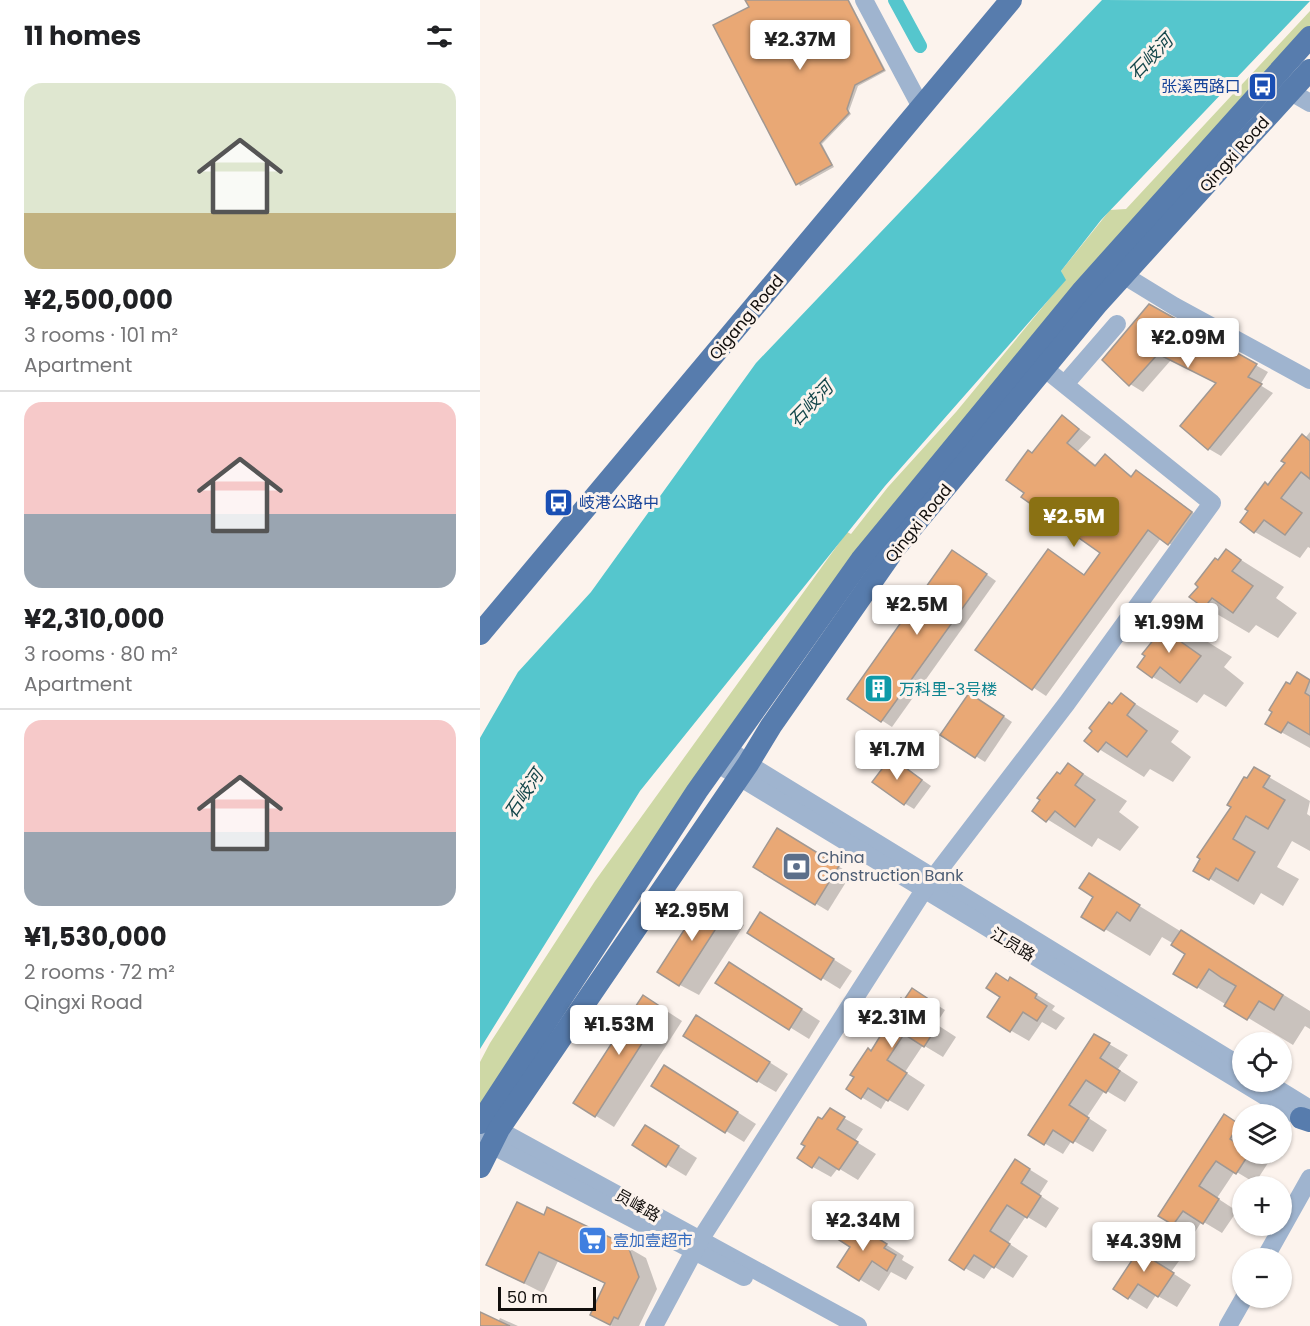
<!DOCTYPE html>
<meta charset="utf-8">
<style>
body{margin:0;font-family:Poppins,"Noto Sans SC",sans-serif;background:#f2f2f2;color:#202124;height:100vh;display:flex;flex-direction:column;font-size:22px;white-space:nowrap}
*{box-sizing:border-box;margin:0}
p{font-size:20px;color:#757577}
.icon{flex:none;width:33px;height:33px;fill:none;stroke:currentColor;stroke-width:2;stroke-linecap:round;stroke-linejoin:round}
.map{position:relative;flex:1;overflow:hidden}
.drawer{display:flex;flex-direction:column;background:#fff;width:480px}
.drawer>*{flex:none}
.fabs{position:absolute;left:752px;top:1032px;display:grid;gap:12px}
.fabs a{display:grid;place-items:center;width:60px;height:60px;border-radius:50%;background:#fff;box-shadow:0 2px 4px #0004;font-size:30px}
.scale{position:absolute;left:18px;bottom:15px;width:98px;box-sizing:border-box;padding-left:6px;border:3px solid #110e0c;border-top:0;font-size:16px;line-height:21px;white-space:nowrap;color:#110e0c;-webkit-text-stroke:4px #fcf3ed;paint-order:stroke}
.price{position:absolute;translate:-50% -51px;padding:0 14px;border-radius:6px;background:#fff;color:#222;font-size:20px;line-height:39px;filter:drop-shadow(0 2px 3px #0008)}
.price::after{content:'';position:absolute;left:50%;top:36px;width:18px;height:14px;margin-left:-9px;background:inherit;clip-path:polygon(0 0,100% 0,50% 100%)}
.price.selected{background:#8a7113;color:#fff}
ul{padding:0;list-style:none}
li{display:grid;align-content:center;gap:12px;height:318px;padding:0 24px}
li+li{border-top:2px solid #e0e0e0}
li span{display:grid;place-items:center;height:186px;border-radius:18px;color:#555}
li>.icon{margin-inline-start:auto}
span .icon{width:108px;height:108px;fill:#fffc;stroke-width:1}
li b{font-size:26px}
h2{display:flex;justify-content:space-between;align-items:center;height:72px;padding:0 24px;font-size:26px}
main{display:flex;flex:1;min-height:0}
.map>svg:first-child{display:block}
.green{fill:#ced8a5}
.water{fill:#55c6cd}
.shadow{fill:#0003}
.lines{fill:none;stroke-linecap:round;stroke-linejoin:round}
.canal{stroke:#55c6cd;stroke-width:14}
.building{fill:#e9a875;stroke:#a19892;stroke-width:1.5}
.minor{stroke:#9fb4cf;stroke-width:18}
.major{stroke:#577cad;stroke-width:22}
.labels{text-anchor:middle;stroke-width:6;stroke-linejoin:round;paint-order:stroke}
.transit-label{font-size:16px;fill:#164399;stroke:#fcf3ed;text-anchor:end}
.street-label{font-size:16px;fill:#110e0c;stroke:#fcf3ed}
.culture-label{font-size:16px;fill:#0d838f;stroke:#fcf3ed;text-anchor:start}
.service-label{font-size:16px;fill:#4e5e75;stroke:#fcf3ed;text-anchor:start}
.shop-label{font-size:16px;fill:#366cbe;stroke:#fcf3ed;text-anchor:start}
.water-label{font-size:18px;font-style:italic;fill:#15474b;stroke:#fcf3ed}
</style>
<main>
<section class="drawer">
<h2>11 homes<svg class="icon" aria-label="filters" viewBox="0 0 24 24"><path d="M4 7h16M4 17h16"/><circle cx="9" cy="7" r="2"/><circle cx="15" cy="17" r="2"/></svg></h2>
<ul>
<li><span style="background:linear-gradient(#dfe7d0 70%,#c2b280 0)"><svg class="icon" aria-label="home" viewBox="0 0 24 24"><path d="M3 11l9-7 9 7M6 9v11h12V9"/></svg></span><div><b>¥2,500,000</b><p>3 rooms · 101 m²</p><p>Apartment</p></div></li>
<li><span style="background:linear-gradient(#f6c9c9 60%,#9aa5b1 0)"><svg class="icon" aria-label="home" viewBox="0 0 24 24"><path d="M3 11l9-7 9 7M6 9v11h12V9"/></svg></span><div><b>¥2,310,000</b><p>3 rooms · 80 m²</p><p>Apartment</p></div></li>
<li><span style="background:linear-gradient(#f6c9c9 60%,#9aa5b1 0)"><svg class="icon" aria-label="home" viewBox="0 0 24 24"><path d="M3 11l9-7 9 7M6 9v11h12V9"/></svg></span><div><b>¥1,530,000</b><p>2 rooms · 72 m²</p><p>Qingxi Road</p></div></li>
</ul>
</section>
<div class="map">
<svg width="830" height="1326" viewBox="0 0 830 1326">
<rect width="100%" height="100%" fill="#fcf3ed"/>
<path class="green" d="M830 11V32L473 437 0 1113V1062L10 1043 115 881 367 532 371 534 408 487 476 412 585 280 581 271 630 210 646 209Z"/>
<path class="water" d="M622 0 830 1 621 220 581 271 586 280 405 486 160 791 0 1049V738L38 672 111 592 276 363Z"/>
<g class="shadow">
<path d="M267 0H369L406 71 378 86 369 111 371 114 342 144 354 167 320 186 235 26 271 8Z"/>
<path d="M669 306 788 372 780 385 793 393 741 456 729 449 738 383 691 360 663 392 650 384Z"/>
<path d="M583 417 611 437 598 451 617 466 626 456 653 477 657 472 669 479 723 520 701 551 681 538 566 696 497 650 568 551 605 575 622 552 552 455Z"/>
<path d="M830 432V548L828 547 820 558 775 532 767 509Z"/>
<path d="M747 551 804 587 796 598 817 613 798 638 776 625 769 633 725 607 720 586Z"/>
<path d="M483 558 516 581 412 727 369 699Z"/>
<path d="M694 621 752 657 744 667 764 683 746 707 724 694 717 703 673 677 686 631Z"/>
<path d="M817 674 830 682V748L801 732 810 686Z"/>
<path d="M641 695 699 731 691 742 711 757 693 782 670 769 664 777 606 741Z"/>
<path d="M499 700 532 722 505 762 462 735Z"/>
<path d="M420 764 451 786 434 809 424 803Z"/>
<path d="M589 765 647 801 639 812 659 827 640 851 618 838 612 847 554 811Z"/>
<path d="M775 769 830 801 827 814 830 816V851L812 841 797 867 819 879 803 906 781 893 774 905 715 870Z"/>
<path d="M298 830 371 874 348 911 275 867Z"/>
<path d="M609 875 830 1011V1029L825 1026 813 1045 717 987 707 954 694 944 682 937 670 956 603 916 615 897Z"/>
<path d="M243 912 264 925 219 995 200 985Z"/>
<path d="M299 925 372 971 360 989 342 978Z"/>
<path d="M268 975 340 1021 329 1039 238 983Z"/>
<path d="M529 982 549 990 575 1006 572 1010 585 1018 576 1030 562 1022 549 1041 530 1030Z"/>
<path d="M433 990 465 1010 456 1024 476 1037 463 1057 443 1045 425 1072 445 1085 428 1111 407 1099 401 1109 368 1089Z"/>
<path d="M182 1008 202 1021 134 1127 95 1103Z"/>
<path d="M235 1028 308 1074 296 1092 277 1081Z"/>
<path d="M615 1036 648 1055 638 1069 658 1082 645 1102 625 1090 607 1117 627 1130 613 1152 592 1140 583 1154 564 1143Z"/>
<path d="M204 1078 276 1124 264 1142 246 1131Z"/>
<path d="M350 1110 383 1129 375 1141 396 1154 378 1180 358 1168 351 1177 333 1167 343 1121Z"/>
<path d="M745 1116 762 1126V1154H773L788 1163 775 1183 755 1171 737 1198 757 1211 742 1233 722 1221 713 1235 680 1215Z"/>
<path d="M184 1137 217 1158 206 1176 154 1145Z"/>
<path d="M536 1161 568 1181 559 1195 579 1208 566 1228 546 1216 528 1243 548 1256 533 1278 513 1266 504 1279 471 1260Z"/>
<path d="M64 1217 147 1247 166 1258 177 1289 159 1326H132L112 1315 126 1284 78 1261 63 1293 8 1265Z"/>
<path d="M399 1240 424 1256 422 1260 434 1267 426 1280 411 1272 399 1291 359 1267Z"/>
<path d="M666 1241 699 1261 691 1272 711 1285 697 1307 676 1295 667 1309 649 1298Z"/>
<path d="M0 1313 18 1322 20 1318 38 1326H0Z"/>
</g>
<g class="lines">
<path class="canal" d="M415 0 440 46"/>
</g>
<g class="building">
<path d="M265 0H368L404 70 375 85 367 109 369 113 340 143 352 165 316 185 233 25 269 7Z"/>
<path d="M669 304 777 364 768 377 782 384 728 450 700 426 736 383 678 354 649 386 622 360Z"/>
<path d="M582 415 599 429 587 443 615 466 625 454 651 477 656 470 712 512 688 545 668 530 552 690 495 650 568 549 604 575 620 553 541 497 544 493 526 480 548 450 552 453Z"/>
<path d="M822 434 830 441V479L821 472 801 498 822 513 805 535 784 520 774 533 760 522 768 511 765 509 785 482 788 485 796 474 805 463 801 461Z"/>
<path d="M746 549 761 560 752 571 773 586 753 613 732 598 724 608 709 597 718 587 715 584 735 558 738 560Z"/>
<path d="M472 550 507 574 401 722 367 699Z"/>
<path d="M694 619 708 630 700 641 721 656 700 683 680 667 672 678 657 667 665 656 662 654 683 628 686 630Z"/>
<path d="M817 672 830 680 825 693 830 696V735L808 722 801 733 785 724 792 712 789 710 806 682 810 684Z"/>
<path d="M489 693 524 716 495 758 460 735Z"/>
<path d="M641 693 655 704 647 715 667 731 647 757 626 742 618 752 604 741 612 731 609 728 629 702 632 704Z"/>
<path d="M411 757 442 780 424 805 392 782Z"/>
<path d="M588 763 603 774 595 785 615 800 595 827 575 811 566 822 552 811 560 800 557 798 577 772 580 774Z"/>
<path d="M774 767 790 776 783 787 805 800 788 829 766 816 753 839 775 852 758 881 736 868 729 880 713 871 720 859 717 857 751 807 747 805 764 777 767 778Z"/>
<path d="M297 828 359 866 335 905 273 867Z"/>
<path d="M609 873 660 905 650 921 637 912 624 931 601 917 613 897 599 888Z"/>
<path d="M224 899 246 913 199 986 177 972Z"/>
<path d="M280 912 354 959 341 980 267 933Z"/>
<path d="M701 930 803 995 794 1010 779 1001 767 1020 744 1006 756 986 742 978 729 969 717 988 693 974 705 954 691 945Z"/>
<path d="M249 962 322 1009 309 1030 235 983Z"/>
<path d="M516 973 528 981 530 977 557 994 555 998 567 1006 557 1021 543 1012 530 1032 507 1017 520 997 506 988Z"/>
<path d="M432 988 447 998 438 1012 458 1025 444 1047 424 1034 407 1060 427 1073 408 1101 388 1088 381 1099 366 1089 374 1077 370 1075 388 1048 391 1051 399 1038 407 1027 403 1024 421 998 424 1000Z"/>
<path d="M163 995 184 1009 115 1117 93 1103Z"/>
<path d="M216 1015 290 1062 277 1082 203 1036Z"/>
<path d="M614 1034 630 1043 620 1058 640 1071 626 1093 606 1080 589 1105 609 1118 593 1143 573 1130 564 1145 548 1135Z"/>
<path d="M184 1065 258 1112 245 1133 171 1086Z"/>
<path d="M350 1108 365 1117 357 1129 378 1142 359 1170 339 1157 332 1168 317 1158 325 1146 321 1144 338 1117 342 1119Z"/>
<path d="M744 1114 759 1124 750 1139 762 1146V1154H769L756 1174 736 1161 726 1175 719 1186 739 1199 723 1224 703 1211 693 1225 678 1216Z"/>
<path d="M165 1125 199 1146 186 1167 152 1145Z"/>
<path d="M535 1159 550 1169 541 1183 561 1196 547 1218 527 1205 517 1220 510 1231 530 1244 514 1268 494 1255 484 1270 469 1260Z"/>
<path d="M37 1202 64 1215 67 1207 148 1246 159 1277 138 1319 134 1317 130 1325 110 1315 125 1283 59 1252 44 1283 6 1265Z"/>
<path d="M366 1223 378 1231 380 1227 407 1244 404 1248 416 1255 407 1271 392 1261 379 1281 357 1267 370 1247 356 1238Z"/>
<path d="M666 1239 681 1249 673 1260 694 1273 678 1297 658 1284 648 1299 633 1289Z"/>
<path d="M0 1312 30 1326H0Z"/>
</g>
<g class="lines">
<g class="minor">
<path d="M384 0 441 107"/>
<path d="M803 83 811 92 830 103"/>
<path d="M632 268 694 306 830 380"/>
<path d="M585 384 637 324"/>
<path d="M249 749 268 764 762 1067"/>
<path d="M238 764 821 1118"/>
<path d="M786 1082 825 1106"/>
<path d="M8 1124 378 1326"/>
<path d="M0 1139 264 1277"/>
<path d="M785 1258 830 1178"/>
<path d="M174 1326 220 1240 444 890 587 703 732 503 564 368"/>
<path d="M748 1326 764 1298"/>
</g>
<g class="major">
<path d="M0 634 531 0"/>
<path d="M821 1118 830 1121"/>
<path d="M0 1123 217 791 381 560 603 290 830 37"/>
<path d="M0 1167 19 1129 268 764 291 726 416 547 618 303 830 70"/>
</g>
</g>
<defs>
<symbol id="bus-square" viewBox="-11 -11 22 22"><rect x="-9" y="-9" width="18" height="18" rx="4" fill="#1a4fb4" stroke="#fcf3ed"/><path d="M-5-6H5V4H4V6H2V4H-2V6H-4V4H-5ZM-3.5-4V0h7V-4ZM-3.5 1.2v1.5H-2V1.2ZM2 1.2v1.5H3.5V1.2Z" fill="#fff"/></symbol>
<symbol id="building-square" viewBox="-11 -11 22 22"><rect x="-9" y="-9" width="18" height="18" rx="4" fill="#0f9aa8" stroke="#fcf3ed"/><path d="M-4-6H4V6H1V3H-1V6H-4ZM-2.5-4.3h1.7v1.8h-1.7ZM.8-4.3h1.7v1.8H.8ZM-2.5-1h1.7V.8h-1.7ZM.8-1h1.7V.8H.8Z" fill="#fff"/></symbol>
<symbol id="bank-square" viewBox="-11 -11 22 22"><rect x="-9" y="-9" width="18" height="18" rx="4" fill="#5c6f8a" stroke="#fcf3ed"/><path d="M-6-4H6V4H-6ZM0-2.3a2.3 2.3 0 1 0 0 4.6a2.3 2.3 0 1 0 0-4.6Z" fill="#fff"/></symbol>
<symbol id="supermarket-square" viewBox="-11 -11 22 22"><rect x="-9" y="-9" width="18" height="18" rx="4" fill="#3f7fe0" stroke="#fcf3ed"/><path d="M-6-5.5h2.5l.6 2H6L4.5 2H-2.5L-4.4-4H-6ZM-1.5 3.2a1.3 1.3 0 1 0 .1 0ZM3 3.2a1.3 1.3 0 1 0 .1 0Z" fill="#fff"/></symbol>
</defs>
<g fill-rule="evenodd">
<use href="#bus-square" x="766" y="70" width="33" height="33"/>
<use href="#bus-square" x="62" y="486" width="33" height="33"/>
<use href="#building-square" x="382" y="672" width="33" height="33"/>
<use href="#bank-square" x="300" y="850" width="33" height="33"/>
<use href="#supermarket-square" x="96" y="1224" width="33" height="33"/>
</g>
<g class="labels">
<g class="transit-label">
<text x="761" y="92">张溪西路口</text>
<text x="99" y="508" text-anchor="start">岐港公路中</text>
</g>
<g class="street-label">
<text transform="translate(754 154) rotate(-48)" y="6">Qingxi Road</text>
<text transform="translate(266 317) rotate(-50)" y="6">Qigang Road</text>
<text transform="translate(438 523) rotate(-51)" y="6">Qingxi Road</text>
<text transform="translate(533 944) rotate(31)" y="6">江员路</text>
<text transform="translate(158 1205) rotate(29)" y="6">员峰路</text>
</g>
<g class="culture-label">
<text x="419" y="695">万科里-3号楼</text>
</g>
<g class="service-label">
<text x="337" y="863">China<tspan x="337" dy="18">Construction Bank</tspan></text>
</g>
<g class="shop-label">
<text x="133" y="1246">壹加壹超市</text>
</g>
<g class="water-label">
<text transform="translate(671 57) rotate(-46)" y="6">石岐河</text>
<text transform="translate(331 404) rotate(-46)" y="6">石岐河</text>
<text transform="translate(44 794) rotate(-56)" y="6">石岐河</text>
</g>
</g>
</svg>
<div class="fabs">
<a><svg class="icon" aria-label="locate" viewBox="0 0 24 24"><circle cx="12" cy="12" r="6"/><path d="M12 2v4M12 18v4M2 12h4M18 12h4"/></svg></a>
<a><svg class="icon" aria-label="layers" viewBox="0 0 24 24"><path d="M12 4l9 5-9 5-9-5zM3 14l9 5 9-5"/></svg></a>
<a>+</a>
<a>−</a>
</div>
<div class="scale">50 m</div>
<b class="price" style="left:320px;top:71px">¥2.37M</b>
<b class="price" style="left:708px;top:369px">¥2.09M</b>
<b class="price selected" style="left:594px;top:548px">¥2.5M</b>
<b class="price" style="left:437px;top:636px">¥2.5M</b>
<b class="price" style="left:689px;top:654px">¥1.99M</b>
<b class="price" style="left:417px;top:781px">¥1.7M</b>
<b class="price" style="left:212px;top:942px">¥2.95M</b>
<b class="price" style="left:412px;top:1049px">¥2.31M</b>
<b class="price" style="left:139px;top:1056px">¥1.53M</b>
<b class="price" style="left:383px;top:1252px">¥2.34M</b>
<b class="price" style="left:664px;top:1273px">¥4.39M</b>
</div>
</main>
